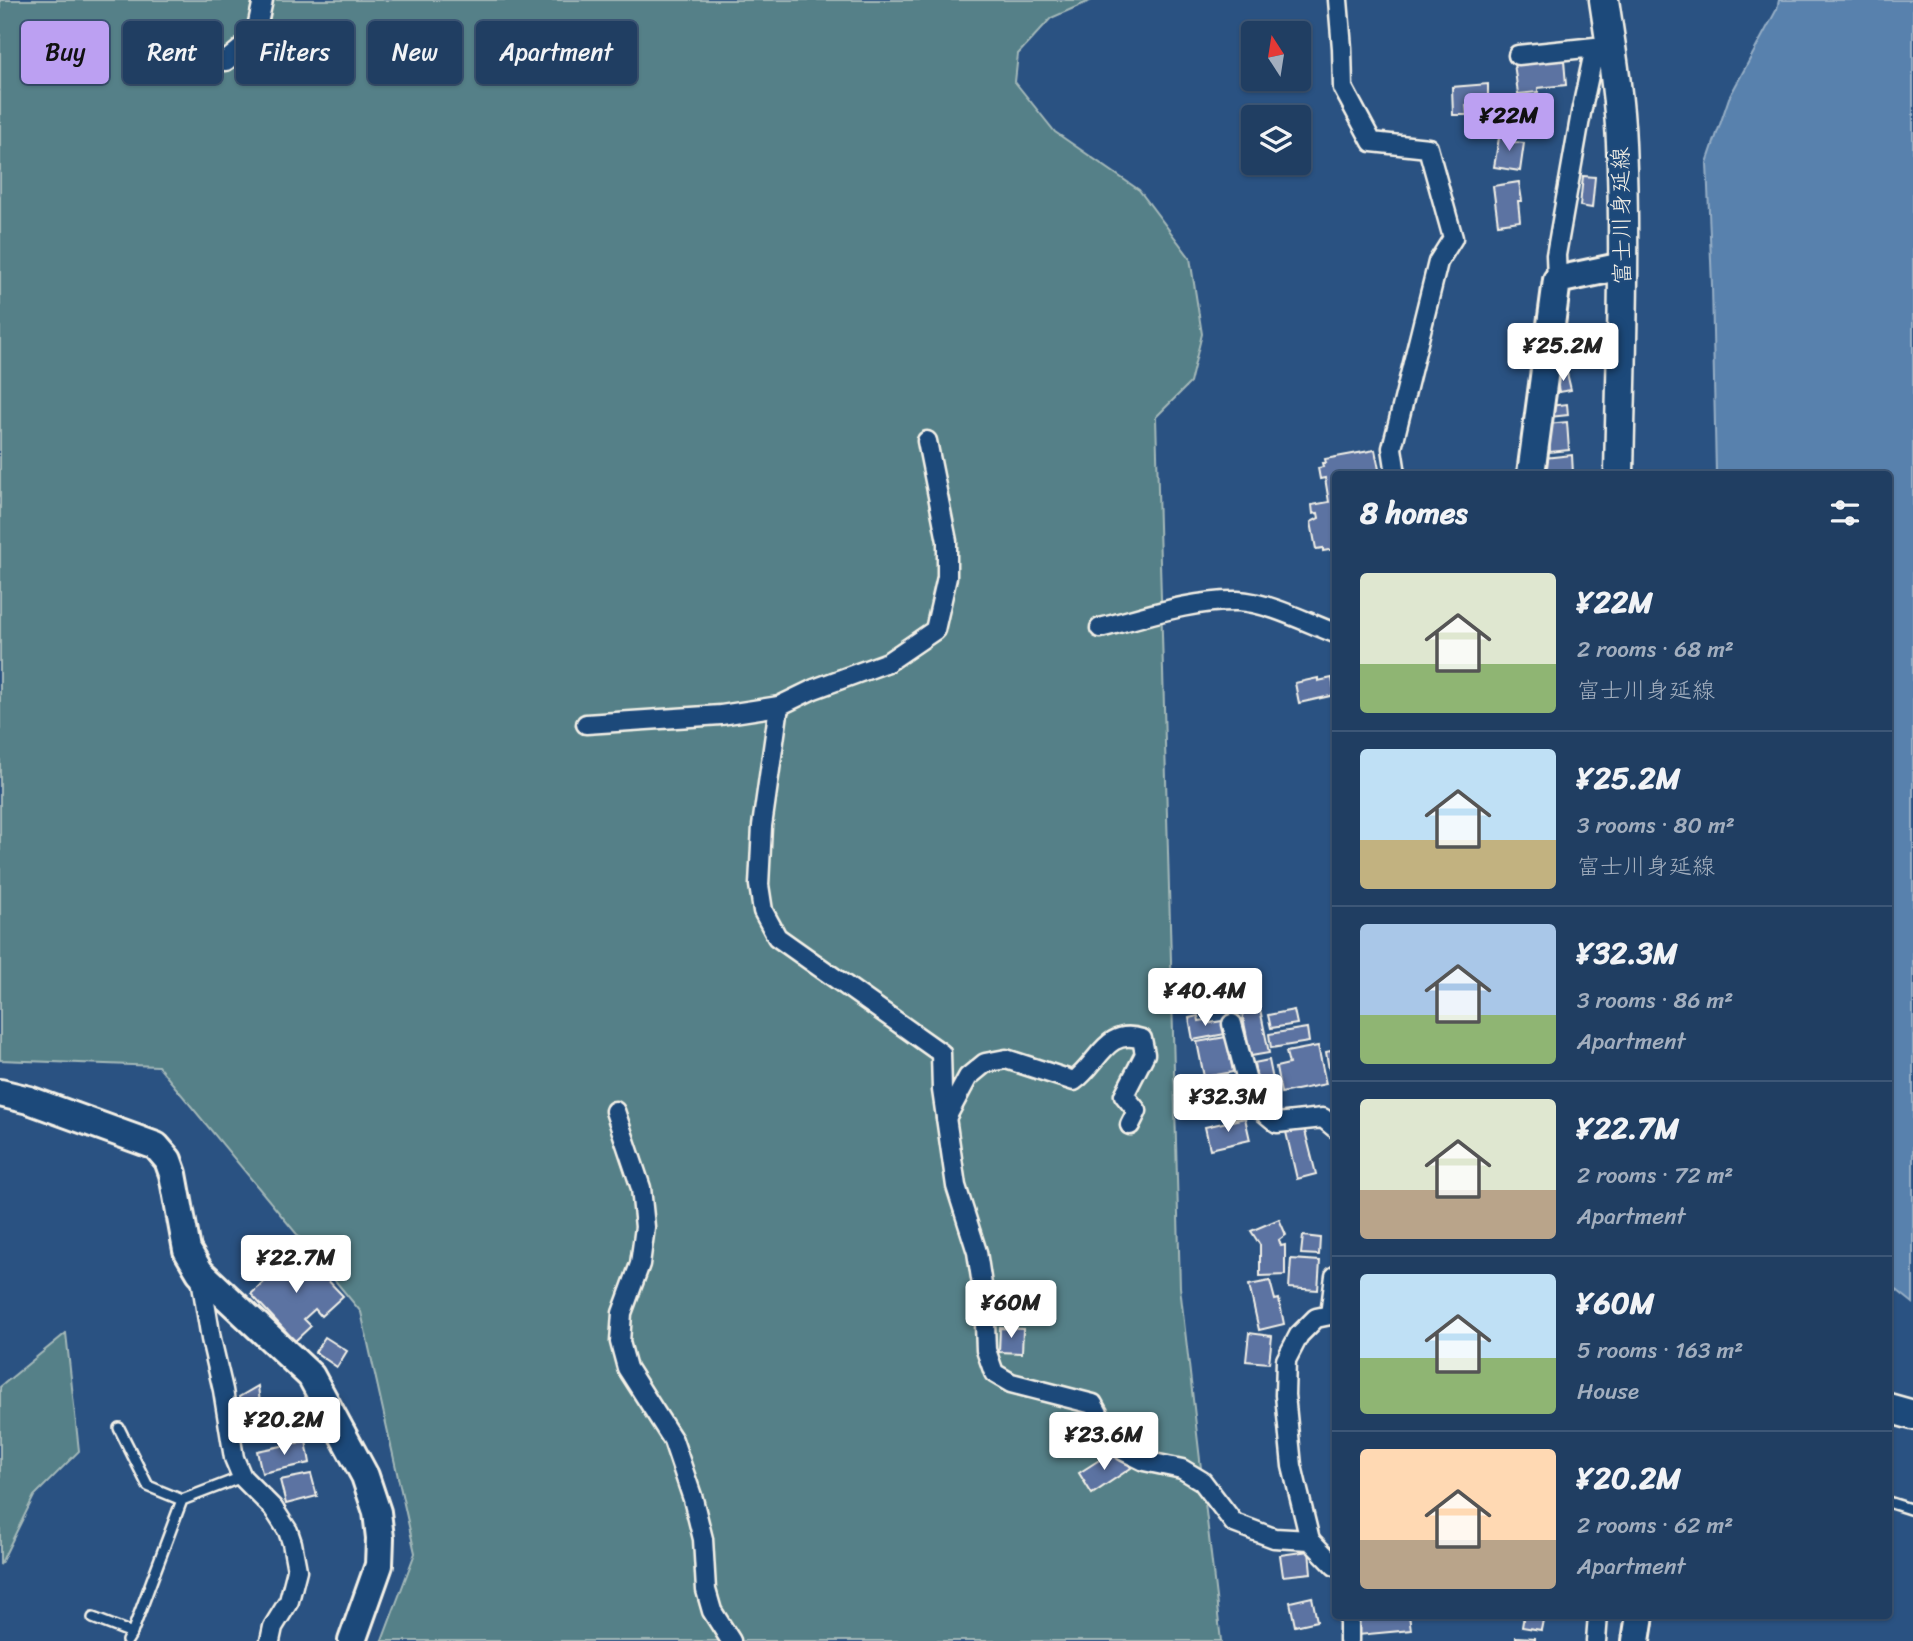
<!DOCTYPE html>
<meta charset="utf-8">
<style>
body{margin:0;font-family:Sriracha,"Klee One",sans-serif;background:#2d496b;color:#f1f3f6;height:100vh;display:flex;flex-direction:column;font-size:26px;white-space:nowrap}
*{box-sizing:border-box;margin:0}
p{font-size:23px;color:#a2aebe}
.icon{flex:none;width:38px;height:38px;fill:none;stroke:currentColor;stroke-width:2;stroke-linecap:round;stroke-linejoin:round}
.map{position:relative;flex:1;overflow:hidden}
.sheet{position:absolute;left:1332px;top:471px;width:560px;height:1148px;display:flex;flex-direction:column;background:#203e62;border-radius:7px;box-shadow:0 2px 5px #0004,0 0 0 2px #3d5777}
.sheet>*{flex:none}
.guide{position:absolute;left:21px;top:21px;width:665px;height:63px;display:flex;gap:14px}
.needle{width:46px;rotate:348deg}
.fabs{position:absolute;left:1241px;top:21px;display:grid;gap:14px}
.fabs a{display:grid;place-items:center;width:70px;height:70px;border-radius:7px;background:#203e62;box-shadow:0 2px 5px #0004,0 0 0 2px #3d5777;font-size:35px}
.price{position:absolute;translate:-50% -60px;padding:0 16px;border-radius:7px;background:#fff;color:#222;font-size:23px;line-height:46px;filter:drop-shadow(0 2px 4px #0008)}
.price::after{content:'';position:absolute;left:50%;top:42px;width:21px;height:16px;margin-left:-10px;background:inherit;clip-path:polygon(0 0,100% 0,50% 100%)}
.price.selected{background:#bca0f2;color:#111}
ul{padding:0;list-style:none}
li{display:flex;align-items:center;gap:21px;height:175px;padding:0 28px}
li+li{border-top:2px solid #3d5777}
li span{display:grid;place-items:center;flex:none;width:196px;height:140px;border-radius:7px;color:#555}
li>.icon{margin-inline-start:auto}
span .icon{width:84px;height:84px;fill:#fffc;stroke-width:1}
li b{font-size:30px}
h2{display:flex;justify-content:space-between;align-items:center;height:84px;padding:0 28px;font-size:30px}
.chip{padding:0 24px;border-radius:7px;background:#203e62;box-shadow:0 2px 5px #0004,0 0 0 2px #3d5777;font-size:24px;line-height:63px}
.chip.selected{background:#bca0f2;color:#111}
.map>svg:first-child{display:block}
.green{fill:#548088;stroke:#a4b8b8;stroke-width:2}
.water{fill:#5881ad;stroke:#96aec5;stroke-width:2}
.building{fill:#5b73a2;stroke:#f4f1e8;stroke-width:2}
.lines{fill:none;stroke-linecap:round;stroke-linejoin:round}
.lane-casing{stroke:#f4f1e8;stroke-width:14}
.street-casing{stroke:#f4f1e8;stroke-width:23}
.secondary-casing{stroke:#f4f1e8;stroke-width:32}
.primary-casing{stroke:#f4f1e8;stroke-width:33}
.lane{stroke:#1f4a7a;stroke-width:9}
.street{stroke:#1f4a7a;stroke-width:18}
.secondary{stroke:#1f4a7a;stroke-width:26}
.primary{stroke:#1f4a7a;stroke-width:28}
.labels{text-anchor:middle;stroke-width:5;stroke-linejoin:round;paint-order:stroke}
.street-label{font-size:23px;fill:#f4f1e8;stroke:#1f4a7a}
</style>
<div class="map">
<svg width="1913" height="1641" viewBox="0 0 1913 1641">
<rect width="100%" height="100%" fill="#2a5282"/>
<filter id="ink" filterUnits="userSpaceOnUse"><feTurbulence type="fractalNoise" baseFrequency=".0143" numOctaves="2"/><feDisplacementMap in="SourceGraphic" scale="14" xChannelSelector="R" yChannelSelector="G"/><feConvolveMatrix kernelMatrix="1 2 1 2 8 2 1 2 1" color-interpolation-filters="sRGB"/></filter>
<g filter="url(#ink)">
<g class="green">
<path d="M0 0H1092L1051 18 1018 54 1015 82 1055 132 1139 190 1190 258 1202 334 1190 383 1156 417 1180 1287 1221 1641H382L415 1553 361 1312 158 1066 0 1060Z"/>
<path d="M66 1333 79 1451 34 1496 0 1565V1387Z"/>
</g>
<path class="water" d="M1779 0H1913V1303L1888 1283V474H1716L1712 285 1707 163 1729 98 1777 9Z"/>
<g class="building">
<path d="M1564 60 1566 85 1538 88V92L1518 94 1514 63Z"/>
<path d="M1488 84V103L1466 105 1467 115H1453L1452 87Z"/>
<path d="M1500 132 1515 135 1514 142 1524 143 1520 171 1494 167Z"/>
<path d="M1583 176 1595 177 1592 208 1580 206Z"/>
<path d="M1519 182 1522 201H1518L1520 221 1498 224 1493 186Z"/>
<path d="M1567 356 1568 369 1557 370 1556 357Z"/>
<path d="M1567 373 1571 390 1559 392 1556 375Z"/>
<path d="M1567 404 1568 415 1550 417 1549 406Z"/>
<path d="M1567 422 1569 450 1550 452 1548 424Z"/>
<path d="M1375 450 1380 474H1335V549L1323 551V548L1316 549 1311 522 1319 518 1318 513 1313 514 1312 505 1329 502 1325 478 1320 479 1318 468 1323 467 1322 463H1326L1325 459Z"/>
<path d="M1572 455 1573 474H1545L1544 458Z"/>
<path d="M1318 678V681L1332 678 1335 695 1299 703 1295 683Z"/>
<path d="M1260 1009 1269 1053 1251 1056 1242 1013Z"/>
<path d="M1294 1010 1297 1024 1271 1028 1268 1015Z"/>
<path d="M1198 1016 1199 1021 1210 1019V1023L1222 1021 1225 1034 1193 1040 1189 1018Z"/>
<path d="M1307 1028 1309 1042 1271 1048 1269 1034Z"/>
<path d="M1226 1037 1233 1072 1204 1077 1197 1042Z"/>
<path d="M1318 1046 1326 1084 1281 1093 1276 1067 1289 1064 1286 1052Z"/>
<path d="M1335 1050V1068L1329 1069 1326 1052Z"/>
<path d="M1269 1060 1275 1090 1259 1092 1254 1063Z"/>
<path d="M1335 1078V1102L1330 1079Z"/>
<path d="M1245 1118 1250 1140 1210 1149 1205 1127Z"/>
<path d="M1304 1127 1316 1174 1297 1179 1286 1132Z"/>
<path d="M1279 1219 1286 1235 1279 1240 1281 1246 1285 1245V1275L1260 1276V1245L1251 1231Z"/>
<path d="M1303 1236 1320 1238 1319 1255 1301 1254Z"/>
<path d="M299 1250 343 1296 321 1316 315 1309 304 1319 311 1326 295 1341 251 1294Z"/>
<path d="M1291 1259 1320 1261 1318 1290 1289 1288Z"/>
<path d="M1270 1281 1275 1300 1279 1299 1284 1324 1259 1330 1249 1285Z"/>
<path d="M1000 1328 1023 1329 1022 1353 999 1352Z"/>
<path d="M1249 1333 1272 1336 1269 1363 1246 1361Z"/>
<path d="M325 1337 347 1351 337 1367 315 1352Z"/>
<path d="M258 1386 260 1403 268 1402 273 1434 245 1438 239 1397Z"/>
<path d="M306 1441 310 1463 262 1473 257 1451Z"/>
<path d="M1121 1452 1131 1468 1092 1494 1079 1473 1107 1455 1110 1459Z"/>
<path d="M311 1474 317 1496 286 1504 280 1480Z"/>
<path d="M1309 1551 1311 1573 1283 1576 1280 1555Z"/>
<path d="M1312 1597 1317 1621 1295 1626 1290 1602Z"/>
<path d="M1356 1615H1409L1411 1630 1358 1635Z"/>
<path d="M1524 1615H1544L1541 1630 1522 1627Z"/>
<path d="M1516 1637 1535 1638V1641H1516Z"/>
</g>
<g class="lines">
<defs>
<g id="lane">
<path d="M119 1428 148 1486 182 1500"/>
<path d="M1888 1502 1913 1510"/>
<path d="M93 1618 132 1633"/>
<path d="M127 1641 132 1633 182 1500 242 1477"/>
</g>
<g id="street">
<path d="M1338 0 1342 48 1343 88 1372 142 1428 148 1453 238 1438 262 1392 448 1396 474"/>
<path d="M172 53 226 61 255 37 263 0"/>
<path d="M1518 55 1595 47 1581 113 1556 255 1557 280"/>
<path d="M1100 628C1144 617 1191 600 1238 601 1267 602 1308 623 1335 633"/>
<path d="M779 706 762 826 759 885 763 911 777 937 941 1053 942 1090 956 1186 977 1252 984 1298 986 1350 994 1373 1011 1383 1093 1404 1109 1433 1124 1451 1144 1461 1182 1469 1202 1481 1234 1523 1274 1538 1310 1540 1335 1566"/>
<path d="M586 724 721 715 779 706 814 689 888 662 935 630 947 577V541L927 441"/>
<path d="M1232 1024 1253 1103"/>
<path d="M1220 1099 1229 1109 1253 1103 1277 1123 1323 1118 1335 1128"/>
<path d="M615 1111 641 1188 645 1227 640 1264 622 1313 620 1342 627 1368 673 1440 693 1499 703 1539 706 1590 712 1611 731 1641"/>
<path d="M946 1118 968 1077 985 1063 1006 1059 1074 1081C1099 1063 1106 1027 1142 1039L1145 1054 1124 1095 1137 1111 1130 1125"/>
<path d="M200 1272 211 1339 223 1390 234 1458 242 1477 273 1508 288 1531 292 1543 297 1570 289 1601 273 1627 270 1641"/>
<path d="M1330 1315 1335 1276"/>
<path d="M1310 1540 1292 1466 1285 1395 1286 1360 1299 1335 1316 1318 1335 1314"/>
<path d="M1349 1615V1641"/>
<path d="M1596 1641 1598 1615"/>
</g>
<g id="secondary">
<path d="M1531 474 1557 280 1623 266"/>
<path d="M0 1093 29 1100 156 1146 168 1160 173 1174 187 1250 200 1272 311 1376 365 1476 377 1512 380 1538 379 1565 352 1641"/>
<path d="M1636 1641 1640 1615"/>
</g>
<g id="primary">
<path d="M1604 0C1611 47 1619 95 1621 143 1626 253 1621 364 1619 474"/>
<path d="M1888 1408 1913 1415"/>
</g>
</defs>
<use href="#lane" class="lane-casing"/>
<use href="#street" class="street-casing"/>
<use href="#secondary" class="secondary-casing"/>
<use href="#primary" class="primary-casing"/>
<use href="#lane" class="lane"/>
<use href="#street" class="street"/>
<use href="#secondary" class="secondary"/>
<use href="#primary" class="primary"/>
</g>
</g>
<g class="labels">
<g class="street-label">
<text transform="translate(1621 216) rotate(-91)" y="8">富士川身延線</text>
</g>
</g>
</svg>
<div class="fabs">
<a><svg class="needle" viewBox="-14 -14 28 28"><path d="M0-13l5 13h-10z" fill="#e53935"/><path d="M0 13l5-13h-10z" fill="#a2aebe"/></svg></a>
<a><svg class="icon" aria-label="layers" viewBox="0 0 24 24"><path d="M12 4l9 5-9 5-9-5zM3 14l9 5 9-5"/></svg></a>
</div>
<b class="price selected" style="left:1509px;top:153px">¥22M</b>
<b class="price" style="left:1563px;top:383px">¥25.2M</b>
<b class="price" style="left:1205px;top:1028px">¥40.4M</b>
<b class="price" style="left:1228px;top:1134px">¥32.3M</b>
<b class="price" style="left:296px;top:1295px">¥22.7M</b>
<b class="price" style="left:1011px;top:1340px">¥60M</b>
<b class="price" style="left:284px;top:1457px">¥20.2M</b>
<b class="price" style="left:1104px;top:1472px">¥23.6M</b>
<div class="guide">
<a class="chip selected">Buy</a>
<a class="chip">Rent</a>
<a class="chip">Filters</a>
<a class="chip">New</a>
<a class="chip">Apartment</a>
</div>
<section class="sheet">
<h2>8 homes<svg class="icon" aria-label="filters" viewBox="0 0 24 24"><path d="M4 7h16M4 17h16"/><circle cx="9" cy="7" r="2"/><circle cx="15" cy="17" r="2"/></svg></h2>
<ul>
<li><span style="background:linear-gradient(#dfe7d0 65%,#8fb573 0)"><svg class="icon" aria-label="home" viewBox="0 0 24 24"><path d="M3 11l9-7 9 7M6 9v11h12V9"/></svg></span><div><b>¥22M</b><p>2 rooms · 68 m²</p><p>富士川身延線</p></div></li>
<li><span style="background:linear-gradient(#bfe0f5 65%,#c2b280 0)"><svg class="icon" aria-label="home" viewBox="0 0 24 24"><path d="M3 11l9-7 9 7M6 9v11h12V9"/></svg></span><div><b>¥25.2M</b><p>3 rooms · 80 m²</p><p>富士川身延線</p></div></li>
<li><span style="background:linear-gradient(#a9c7e8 65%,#8fb573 0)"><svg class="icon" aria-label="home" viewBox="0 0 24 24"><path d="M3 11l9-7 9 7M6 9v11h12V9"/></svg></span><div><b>¥32.3M</b><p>3 rooms · 86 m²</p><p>Apartment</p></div></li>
<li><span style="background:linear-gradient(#dfe7d0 65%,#b9a48a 0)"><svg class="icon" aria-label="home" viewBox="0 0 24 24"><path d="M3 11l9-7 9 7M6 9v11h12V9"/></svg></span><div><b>¥22.7M</b><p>2 rooms · 72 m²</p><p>Apartment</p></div></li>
<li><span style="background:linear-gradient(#bfe0f5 60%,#8fb573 0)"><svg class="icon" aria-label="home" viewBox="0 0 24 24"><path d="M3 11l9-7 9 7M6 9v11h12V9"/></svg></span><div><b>¥60M</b><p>5 rooms · 163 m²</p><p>House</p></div></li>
<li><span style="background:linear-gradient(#ffd9b3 65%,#b9a48a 0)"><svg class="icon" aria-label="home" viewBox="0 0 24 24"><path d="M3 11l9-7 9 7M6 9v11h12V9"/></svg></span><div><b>¥20.2M</b><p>2 rooms · 62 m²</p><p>Apartment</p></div></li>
</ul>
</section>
</div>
